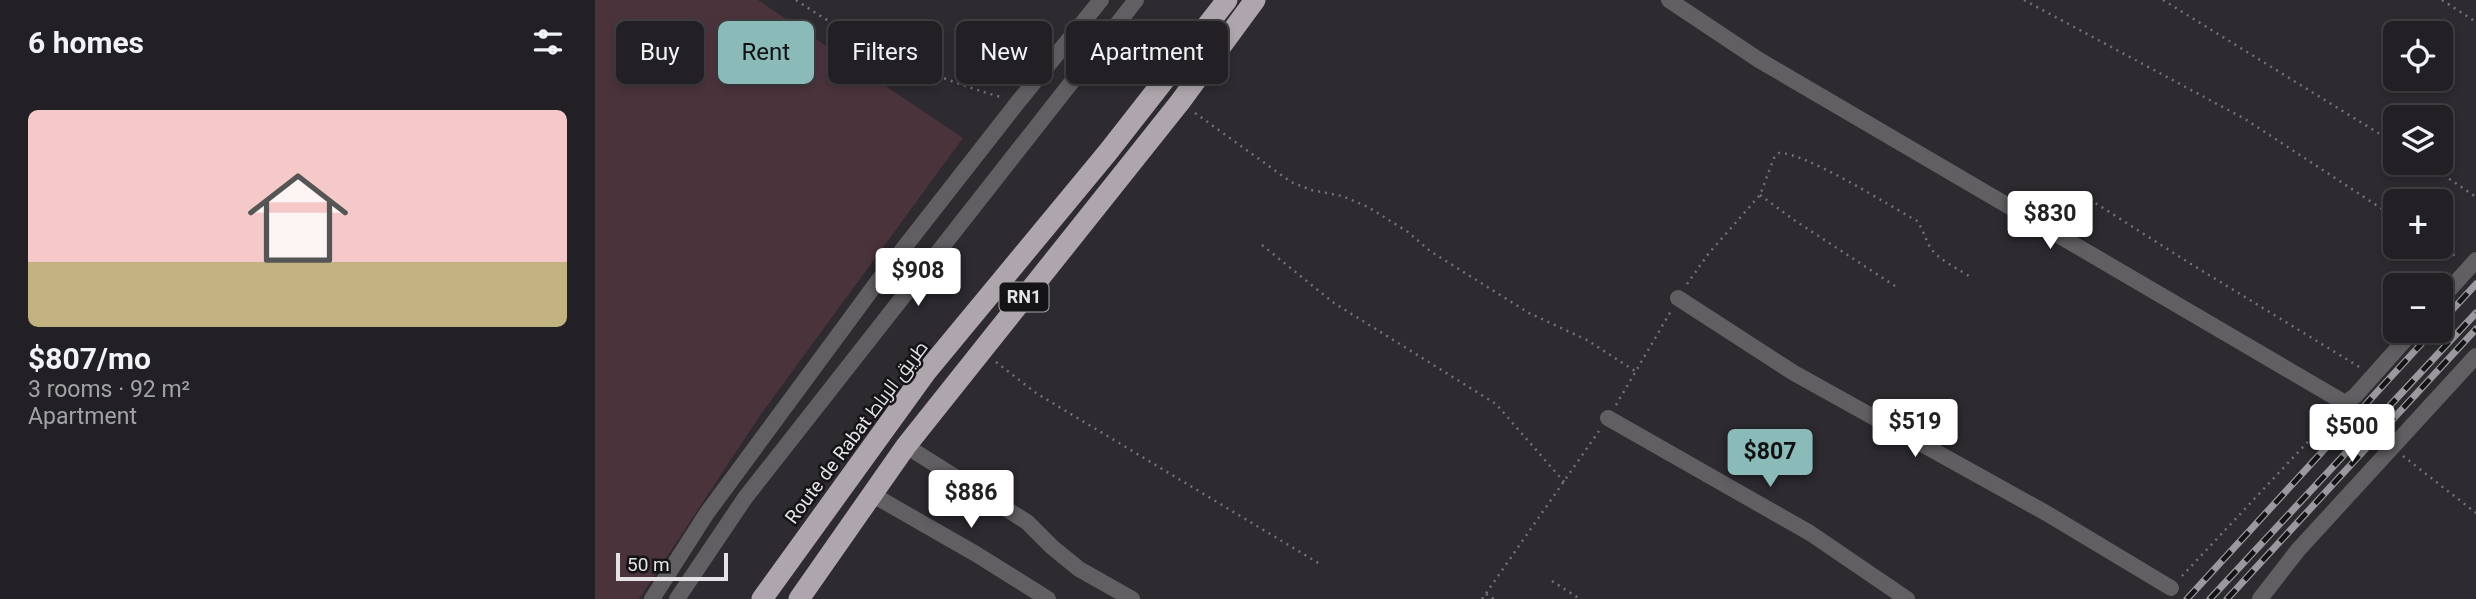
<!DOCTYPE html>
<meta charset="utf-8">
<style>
body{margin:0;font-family:Roboto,Cairo,sans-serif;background:#2e2d31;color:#f1f3f6;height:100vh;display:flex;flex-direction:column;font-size:26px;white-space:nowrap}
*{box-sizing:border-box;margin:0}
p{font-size:23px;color:#a2a3a6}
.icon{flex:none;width:38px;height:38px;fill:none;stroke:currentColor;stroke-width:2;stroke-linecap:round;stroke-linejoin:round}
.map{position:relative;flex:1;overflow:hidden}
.sheet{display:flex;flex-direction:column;background:#222024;width:595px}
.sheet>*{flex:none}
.top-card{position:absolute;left:21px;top:21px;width:665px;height:63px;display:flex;gap:14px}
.controls{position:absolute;left:1788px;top:21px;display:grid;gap:14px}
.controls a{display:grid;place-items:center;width:70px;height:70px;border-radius:10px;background:#222024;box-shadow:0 4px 10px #0003,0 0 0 2px #3f3e41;font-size:35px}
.scale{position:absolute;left:21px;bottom:18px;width:112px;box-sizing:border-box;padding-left:7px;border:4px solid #e5e3e7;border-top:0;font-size:19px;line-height:24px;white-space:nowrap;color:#e5e3e7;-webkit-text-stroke:5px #141316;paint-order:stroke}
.price{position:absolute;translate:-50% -60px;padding:0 16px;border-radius:7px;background:#fff;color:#222;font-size:23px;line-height:46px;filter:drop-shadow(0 2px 4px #0008)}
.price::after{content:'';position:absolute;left:50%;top:42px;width:21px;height:16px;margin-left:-10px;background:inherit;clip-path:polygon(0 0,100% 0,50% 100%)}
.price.on{background:#8bbbb9;color:#111}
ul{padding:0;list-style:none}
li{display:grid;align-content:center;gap:14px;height:371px;padding:0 28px}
li span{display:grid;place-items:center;height:217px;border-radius:10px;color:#555}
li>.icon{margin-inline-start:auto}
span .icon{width:126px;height:126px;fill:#fffc;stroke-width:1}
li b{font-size:30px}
h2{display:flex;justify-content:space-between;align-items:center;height:84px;padding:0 28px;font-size:30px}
.chip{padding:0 24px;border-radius:10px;background:#222024;box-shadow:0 4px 10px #0003,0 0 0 2px #3f3e41;font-size:24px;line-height:63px}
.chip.on{background:#8bbbb9;color:#111}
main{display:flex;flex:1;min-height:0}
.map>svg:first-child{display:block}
.green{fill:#4b333c}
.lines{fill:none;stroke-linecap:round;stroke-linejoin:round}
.path{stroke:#747277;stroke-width:2.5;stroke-dasharray:2 5;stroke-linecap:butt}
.minor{stroke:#625f62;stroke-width:16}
.highway{stroke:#aea6ac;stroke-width:21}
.rail-casing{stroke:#9b999e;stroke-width:7}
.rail{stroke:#141316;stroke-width:4.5;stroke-dasharray:13;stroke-linecap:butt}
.labels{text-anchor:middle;stroke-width:5;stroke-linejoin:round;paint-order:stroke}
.shield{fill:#141316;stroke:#a6a5a8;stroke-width:2}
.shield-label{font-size:18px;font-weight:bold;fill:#e5e3e7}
.street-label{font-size:19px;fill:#e5e3e7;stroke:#141316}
</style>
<main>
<section class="sheet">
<h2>6 homes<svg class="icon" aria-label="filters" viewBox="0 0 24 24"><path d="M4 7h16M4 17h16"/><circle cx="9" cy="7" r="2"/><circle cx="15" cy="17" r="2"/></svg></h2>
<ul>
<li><span style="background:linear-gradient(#f6c9c9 70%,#c2b280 0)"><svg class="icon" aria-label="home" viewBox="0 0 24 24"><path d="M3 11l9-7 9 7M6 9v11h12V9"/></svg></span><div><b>$807/mo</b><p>3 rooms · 92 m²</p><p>Apartment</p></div></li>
</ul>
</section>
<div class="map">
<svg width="1881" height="599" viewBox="0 0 1881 599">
<rect width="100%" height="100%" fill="#2d2a30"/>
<path class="green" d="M0 0H163L368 138 166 414 44 599H0Z"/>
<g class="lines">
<g class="path">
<path d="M201 0C268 45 331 76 409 98"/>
<path d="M1429 0 1650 119 1801 218"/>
<path d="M1568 0 1801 144"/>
<path d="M1847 0 1881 22"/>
<path d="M600 113 696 182 716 190 747 196 773 207 813 232 835 251 934 313 992 340 1040 371"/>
<path d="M1831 163 1881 197"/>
<path d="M1483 192 1596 264 1766 368"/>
<path d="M1165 195 1199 220 1300 286"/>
<path d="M667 245 739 303 901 404 970 483"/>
<path d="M1846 247 1864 258"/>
<path d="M1092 284 1114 253 1165 195 1179 158 1184 153C1210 152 1295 206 1322 221 1328 229 1330 238 1335 247 1343 260 1364 269 1377 278"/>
<path d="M401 362 441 393 725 564"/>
<path d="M1021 405 1076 311"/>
<path d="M1808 456 1881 513"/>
<path d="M1587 576 1738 415"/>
<path d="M957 581 985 599"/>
<path d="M891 594 899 599"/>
<path d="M887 599 1004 431"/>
</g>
<g class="minor">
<path d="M1074 0 1164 60 1750 403 1760 396 1818 331"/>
<path d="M1083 298 1199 373 1451 513 1576 588"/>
<path d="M1846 299 1881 260"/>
<path d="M1013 418 1215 533 1312 599"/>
<path d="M311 446 432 522 457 547 484 569 537 599"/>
<path d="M278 495 381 554 453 599"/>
<path d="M57 599 112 513 283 281 423 102 506 0"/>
<path d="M82 599 150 498 541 0"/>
<path d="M1665 599 1703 550 1881 356"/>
</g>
<g class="highway">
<path d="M167 599 331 372 513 152 632 0"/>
<path d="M204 599 311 446 585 102 660 0"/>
</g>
<defs>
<g id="rail">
<path d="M1846 322 1881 284"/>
<path d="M1592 599 1838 331"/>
<path d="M1615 599 1881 313"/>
<path d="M1632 599 1881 329"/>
</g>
</defs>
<use href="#rail" class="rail-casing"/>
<use href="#rail" class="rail"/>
</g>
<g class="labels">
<rect class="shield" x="404.5" y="282.5" width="49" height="29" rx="5"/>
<g class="shield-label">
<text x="429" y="303">RN1</text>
</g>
<g class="street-label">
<text transform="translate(261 432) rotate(-53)" y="7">Route de Rabat طريق الرباط</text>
</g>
</g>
</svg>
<div class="controls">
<a><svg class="icon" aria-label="locate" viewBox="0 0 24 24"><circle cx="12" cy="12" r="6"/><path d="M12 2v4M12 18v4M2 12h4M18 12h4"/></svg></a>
<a><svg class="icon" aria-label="layers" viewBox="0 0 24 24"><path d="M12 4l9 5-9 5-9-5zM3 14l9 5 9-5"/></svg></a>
<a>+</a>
<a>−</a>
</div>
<div class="scale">50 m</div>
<b class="price" style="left:1455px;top:251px">$830</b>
<b class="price" style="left:323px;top:308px">$908</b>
<b class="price" style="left:1320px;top:459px">$519</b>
<b class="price" style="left:1757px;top:464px">$500</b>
<b class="price on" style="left:1175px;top:489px">$807</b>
<b class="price" style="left:376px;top:530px">$886</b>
<div class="top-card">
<a class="chip">Buy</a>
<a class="chip on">Rent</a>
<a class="chip">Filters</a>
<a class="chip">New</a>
<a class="chip">Apartment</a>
</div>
</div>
</main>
